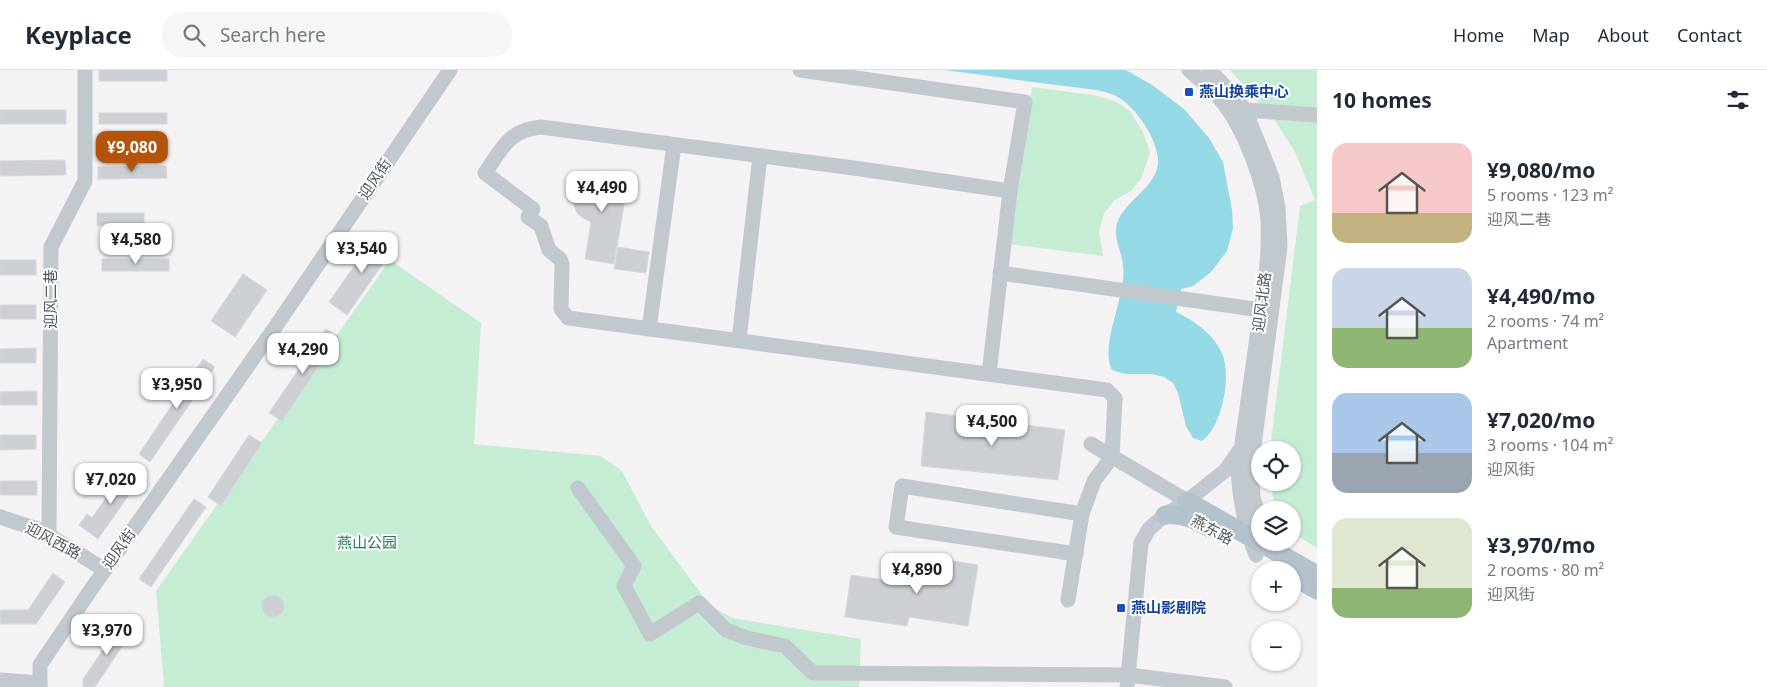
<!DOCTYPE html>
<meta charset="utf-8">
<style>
body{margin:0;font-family:"Noto Sans","Noto Sans SC",sans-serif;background:#f6f6f7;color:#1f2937;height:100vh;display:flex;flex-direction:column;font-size:19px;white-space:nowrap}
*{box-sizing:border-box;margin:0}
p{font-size:16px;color:#747a83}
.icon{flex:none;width:28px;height:28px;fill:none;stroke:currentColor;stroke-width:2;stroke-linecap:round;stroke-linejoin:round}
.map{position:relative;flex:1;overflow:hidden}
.panel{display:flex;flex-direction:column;background:#fff;width:450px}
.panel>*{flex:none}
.buttons{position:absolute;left:1251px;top:371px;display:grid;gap:10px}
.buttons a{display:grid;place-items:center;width:50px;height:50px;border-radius:50%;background:#fff;box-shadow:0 1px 4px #0004;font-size:25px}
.price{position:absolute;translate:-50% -42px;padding:0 11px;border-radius:10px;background:#fff;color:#222;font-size:16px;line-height:32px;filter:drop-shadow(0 1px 2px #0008)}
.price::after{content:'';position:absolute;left:50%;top:30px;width:15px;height:11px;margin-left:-8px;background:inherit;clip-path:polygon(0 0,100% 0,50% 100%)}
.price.selected{background:#b45309;color:#fff}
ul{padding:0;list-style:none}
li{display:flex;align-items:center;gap:15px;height:125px;padding:0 15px}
li span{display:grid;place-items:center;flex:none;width:140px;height:100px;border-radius:15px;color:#555}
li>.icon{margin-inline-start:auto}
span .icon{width:60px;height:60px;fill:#fffc;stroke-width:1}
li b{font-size:21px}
h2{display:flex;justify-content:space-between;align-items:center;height:60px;padding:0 15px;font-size:21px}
header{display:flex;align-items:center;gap:30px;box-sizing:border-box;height:70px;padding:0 25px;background:#fff;border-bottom:1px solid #e0e1e3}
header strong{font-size:24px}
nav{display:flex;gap:28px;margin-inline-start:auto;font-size:18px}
.search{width:350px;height:45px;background:#f6f6f7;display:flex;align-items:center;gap:12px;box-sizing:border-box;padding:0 18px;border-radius:20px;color:#747a83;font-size:19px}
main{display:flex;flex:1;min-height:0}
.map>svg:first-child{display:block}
.green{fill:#c5edd3}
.water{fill:#95d9e6}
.building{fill:#cccfd4;stroke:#d6d8dd}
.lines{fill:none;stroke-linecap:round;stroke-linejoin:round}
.minor{stroke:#c1c9cf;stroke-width:15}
.major{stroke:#b4c2ce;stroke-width:19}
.transit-dot{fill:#1a4fb4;stroke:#fff;stroke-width:2}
.labels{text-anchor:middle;stroke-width:4;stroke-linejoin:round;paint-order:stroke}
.transit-label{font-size:15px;font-weight:bold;fill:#164399;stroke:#fff;text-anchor:start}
.street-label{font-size:15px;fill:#4b565e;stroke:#fff}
.park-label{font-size:15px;fill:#1f7c4a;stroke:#fff}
</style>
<header>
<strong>Keyplace</strong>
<div class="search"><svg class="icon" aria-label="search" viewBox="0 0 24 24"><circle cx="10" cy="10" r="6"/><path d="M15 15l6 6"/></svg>Search here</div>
<nav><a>Home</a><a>Map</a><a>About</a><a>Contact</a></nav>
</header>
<main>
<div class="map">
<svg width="1317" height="617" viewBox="0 0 1317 617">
<rect width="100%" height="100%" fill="#f4f2f2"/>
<g class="green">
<path d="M1230 0H1317V478L1293 463 1292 440H1276L1270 413 1292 412V380H1270L1300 136 1315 130 1295 82 1276 52Z"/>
<path d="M1032 17 1093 25 1115 31 1130 41 1143 62 1150 82 1141 109 1131 121 1115 130 1104 143 1099 162 1103 186 1008 174Z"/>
<path d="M390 190 481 253 474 374 601 386 622 401 651 456 702 525 715 538 732 548 861 569 859 617H164L156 521Z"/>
</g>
<path class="water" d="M944 0H1126L1152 15 1184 39 1209 68 1223 92 1232 140 1233 158 1227 181 1211 202 1193 216 1181 219 1176 242C1195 251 1213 264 1222 283 1232 307 1222 356 1202 371L1193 368 1186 356 1178 323 1173 313 1164 307 1152 304H1126L1112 300C1102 281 1116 247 1120 226 1123 214 1125 202 1122 189 1120 179 1115 169 1116 159 1119 132 1154 122 1158 94 1160 72 1135 35 1116 26 1103 19 1078 18 1064 16 1024 11 984 5 944 0Z"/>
<g class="building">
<rect x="99" y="0" width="68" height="11"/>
<rect x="0" y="40" width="66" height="14"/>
<rect x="99" y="43" width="68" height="11"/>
<path d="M65 90 66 105 0 106V91Z"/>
<path d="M166 96 167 108 98 109V97Z"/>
<path d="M600 101 629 106 614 194 585 189 591 152 583 148 577 143 572 130 574 120 579 112 587 107 599 105Z"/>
<rect x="97" y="143" width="47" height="13"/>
<path d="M378 162 396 175 347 245 329 232Z"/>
<path d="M618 177 649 182 646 203 614 199Z"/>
<rect x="102" y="189" width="67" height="12"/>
<rect x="0" y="190" width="36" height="15"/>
<path d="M243 204 267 220 235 267 211 251Z"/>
<rect x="0" y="235" width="36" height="14"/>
<path d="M326 259 338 267 282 351 269 343Z"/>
<path d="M36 278V293H0V279Z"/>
<path d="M203 289 215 297 150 392 139 384Z"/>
<path d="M37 321V335H0V322Z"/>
<path d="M926 342 1065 360 1058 410 921 396Z"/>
<path d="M0 365H36V379L0 380Z"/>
<path d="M249 365 262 373 221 436 208 427Z"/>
<path d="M127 398 141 408 98 469 79 455 87 444 92 448Z"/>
<rect x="0" y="411" width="37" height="14"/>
<path d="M194 429 206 437 151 517 139 509Z"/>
<path d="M916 485 978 495 968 556 909 547 907 556 845 547 851 505 912 514Z"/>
<path d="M53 503 65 512 36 554H0V540H28Z"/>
<circle cx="273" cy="536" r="11"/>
<path d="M122 552 133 560 95 617H83V609Z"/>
</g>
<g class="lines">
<g class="minor">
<path d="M800 0 1025 32 1010 121 989 304"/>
<path d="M1189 0C1199 9 1210 18 1219 28 1244 56 1265 114 1268 150 1270 189 1263 229 1257 267 1251 312 1244 357 1238 402 1240 431 1245 458 1256 485"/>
<path d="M1209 0 1233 24 1245 40 1272 107 1278 138 1280 177 1251 398 1253 427 1260 451"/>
<path d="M1245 40 1317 45"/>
<path d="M1010 121 861 99 541 57C508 60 502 79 485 103L533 139 528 147 541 156 549 180 560 189 562 194 561 239 568 248 1107 320 1115 328 1112 387 1094 411 1082 444 1068 530"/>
<path d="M1000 203 1261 240"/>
<path d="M649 259 674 75"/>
<path d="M739 270 760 86"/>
<path d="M1091 374 1187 431"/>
<path d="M578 418 634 496 624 516 650 564 699 533 726 560 747 568 785 576 813 603 1128 605 1225 617"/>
<path d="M0 447 40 460 105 500"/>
<path d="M49 466 51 177 85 111V0"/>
<path d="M1076 484 896 457 902 416 1082 444"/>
<path d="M0 610 40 613"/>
<path d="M40 617V595L92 518 278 253 450 0"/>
<path d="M1127 617 1141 473 1149 459 1165 445 1187 431 1226 400 1239 381"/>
</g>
<g class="major">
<path d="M1187 431 1317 505"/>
<path d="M1165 445C1184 444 1193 448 1210 458"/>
<path d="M1292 506 1317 520"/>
</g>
</g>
<g class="transit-dot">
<rect x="1184" y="17" width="10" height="10" rx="2.5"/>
<rect x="1116" y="533" width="10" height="10" rx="2.5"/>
</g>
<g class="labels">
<g class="transit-label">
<text x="1199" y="27">燕山换乘中心</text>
<text x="1131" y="543">燕山影剧院</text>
</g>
<g class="street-label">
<text transform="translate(375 109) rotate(-56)" y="5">迎风街</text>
<text transform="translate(51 229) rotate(-90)" y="5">迎风二巷</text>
<text transform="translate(1262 232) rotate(-83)" y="5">迎风北路</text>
<text transform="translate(1212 460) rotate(28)" y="5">燕东路</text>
<text transform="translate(53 471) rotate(28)" y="5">迎风西路</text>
<text transform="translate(119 479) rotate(-55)" y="5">迎风街</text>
</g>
<g class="park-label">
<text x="367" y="478">燕山公园</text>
</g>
</g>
</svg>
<div class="buttons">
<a><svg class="icon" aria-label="locate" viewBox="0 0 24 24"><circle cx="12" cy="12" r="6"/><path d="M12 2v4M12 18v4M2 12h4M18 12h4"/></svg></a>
<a><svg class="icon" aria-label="layers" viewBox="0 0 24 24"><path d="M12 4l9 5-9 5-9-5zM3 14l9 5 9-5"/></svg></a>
<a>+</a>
<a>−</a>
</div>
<b class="price selected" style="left:132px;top:103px">¥9,080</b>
<b class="price" style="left:602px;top:143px">¥4,490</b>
<b class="price" style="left:136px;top:195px">¥4,580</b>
<b class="price" style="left:362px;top:204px">¥3,540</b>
<b class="price" style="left:303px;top:305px">¥4,290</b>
<b class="price" style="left:177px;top:340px">¥3,950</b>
<b class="price" style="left:992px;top:377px">¥4,500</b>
<b class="price" style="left:111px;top:435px">¥7,020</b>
<b class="price" style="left:917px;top:525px">¥4,890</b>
<b class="price" style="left:107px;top:586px">¥3,970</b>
</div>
<section class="panel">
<h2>10 homes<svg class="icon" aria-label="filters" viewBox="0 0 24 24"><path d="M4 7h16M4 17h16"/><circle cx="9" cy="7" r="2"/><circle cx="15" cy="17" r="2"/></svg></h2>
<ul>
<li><span style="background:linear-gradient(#f6c9c9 70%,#c2b280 0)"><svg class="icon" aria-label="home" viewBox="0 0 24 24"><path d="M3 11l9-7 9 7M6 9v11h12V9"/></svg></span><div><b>¥9,080/mo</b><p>5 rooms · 123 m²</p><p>迎风二巷</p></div></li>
<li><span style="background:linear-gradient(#c9d6e8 60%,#8fb573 0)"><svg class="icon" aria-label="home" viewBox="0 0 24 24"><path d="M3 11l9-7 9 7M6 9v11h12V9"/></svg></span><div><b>¥4,490/mo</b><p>2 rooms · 74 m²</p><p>Apartment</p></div></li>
<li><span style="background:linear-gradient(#a9c7e8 60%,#9aa5b1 0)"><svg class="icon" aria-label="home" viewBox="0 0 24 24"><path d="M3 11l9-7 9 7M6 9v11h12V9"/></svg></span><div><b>¥7,020/mo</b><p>3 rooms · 104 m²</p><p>迎风街</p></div></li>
<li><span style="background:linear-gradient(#dfe7d0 70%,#8fb573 0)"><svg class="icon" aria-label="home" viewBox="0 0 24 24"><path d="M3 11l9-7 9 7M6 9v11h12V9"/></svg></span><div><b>¥3,970/mo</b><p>2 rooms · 80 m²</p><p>迎风街</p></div></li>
</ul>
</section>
</main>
